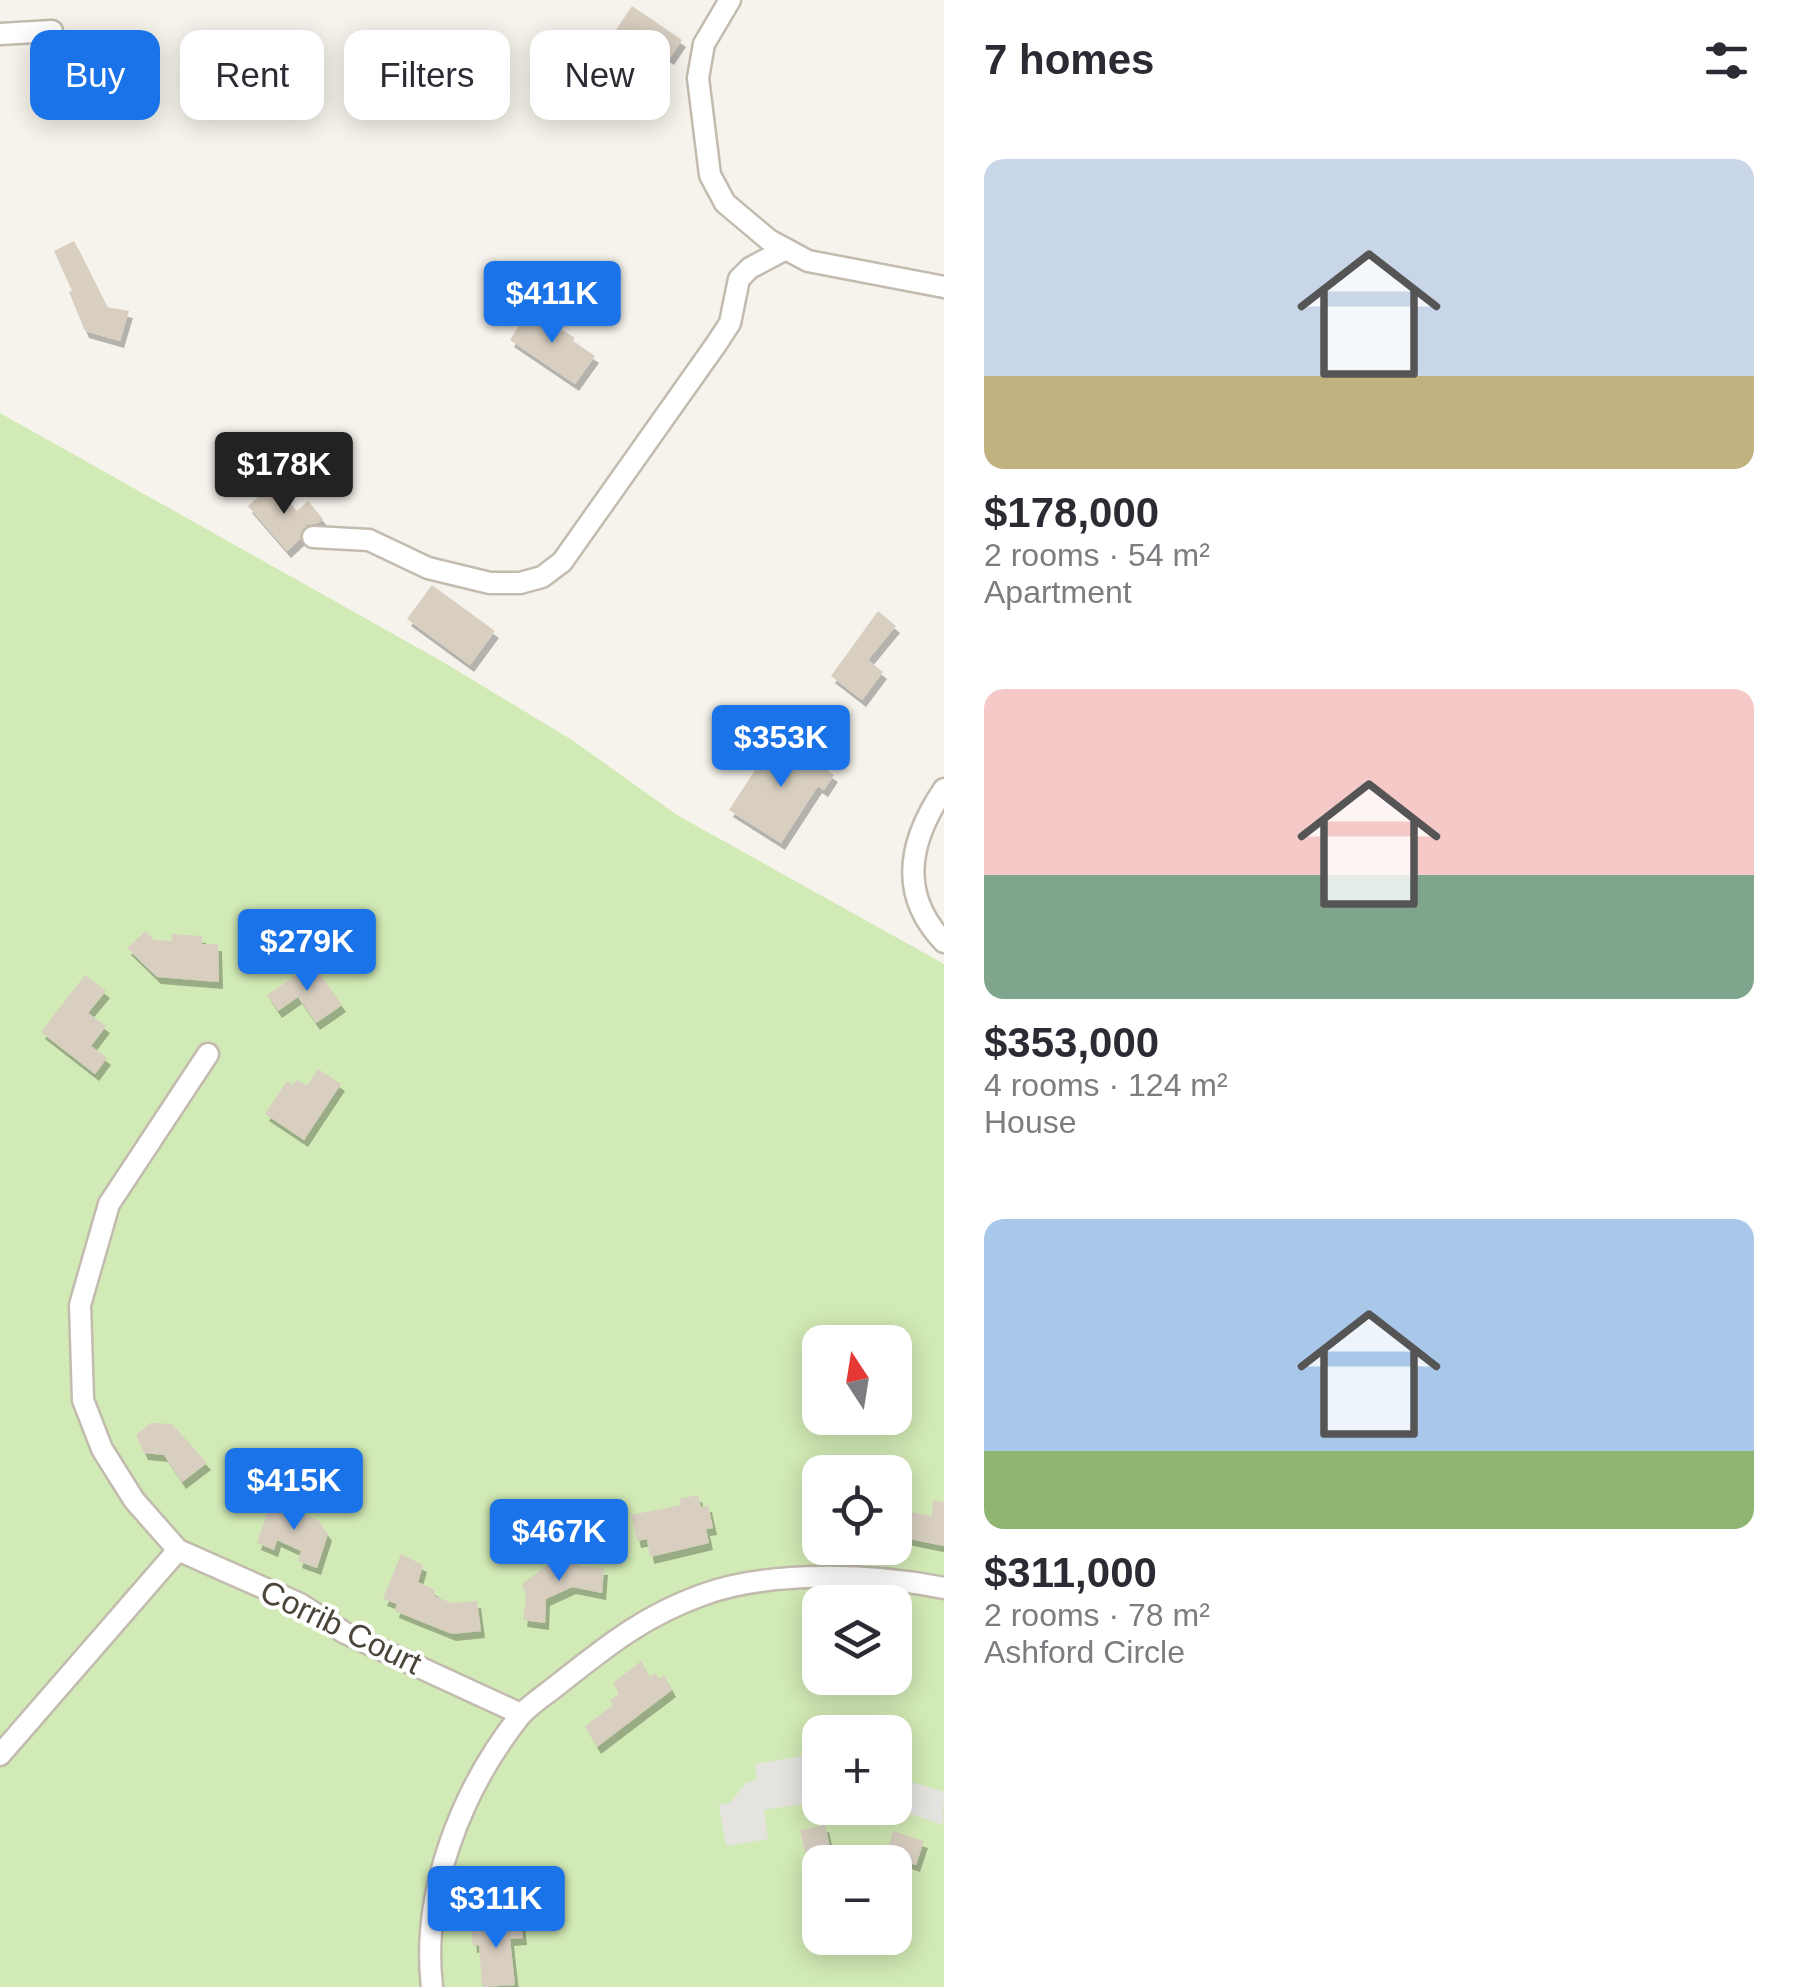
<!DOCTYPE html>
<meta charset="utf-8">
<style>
body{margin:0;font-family:Arial,sans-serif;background:#f7f7f7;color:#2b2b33;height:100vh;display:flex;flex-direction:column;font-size:38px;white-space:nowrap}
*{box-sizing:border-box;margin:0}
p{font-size:32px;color:#7c7c81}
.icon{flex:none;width:55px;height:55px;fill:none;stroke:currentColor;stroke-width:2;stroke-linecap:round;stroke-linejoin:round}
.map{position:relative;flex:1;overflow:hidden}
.drawer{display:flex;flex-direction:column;background:#fff;width:850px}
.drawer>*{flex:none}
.banner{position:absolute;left:30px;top:30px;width:762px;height:90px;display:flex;gap:20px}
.needle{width:65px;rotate:348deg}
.buttons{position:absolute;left:802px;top:1325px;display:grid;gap:20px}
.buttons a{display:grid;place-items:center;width:110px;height:110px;border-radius:20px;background:#fff;box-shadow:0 5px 25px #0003;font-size:50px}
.price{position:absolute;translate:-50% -85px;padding:0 22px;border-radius:10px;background:#1a73e8;color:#fff;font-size:32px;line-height:65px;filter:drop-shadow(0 2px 5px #0008)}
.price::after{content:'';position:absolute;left:50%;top:60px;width:30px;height:22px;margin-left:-15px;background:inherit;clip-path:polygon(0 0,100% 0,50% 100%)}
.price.on{background:#222;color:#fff}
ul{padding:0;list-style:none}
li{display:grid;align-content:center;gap:20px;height:530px;padding:0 40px}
li span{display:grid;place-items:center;height:310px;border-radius:20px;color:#555}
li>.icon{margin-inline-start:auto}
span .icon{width:180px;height:180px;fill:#fffc;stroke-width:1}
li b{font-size:42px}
h2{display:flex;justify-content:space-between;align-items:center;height:120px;padding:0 40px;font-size:42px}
.tag{padding:0 35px;border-radius:20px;background:#fff;box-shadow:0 5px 25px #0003;font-size:35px;line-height:90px}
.tag.on{background:#1a73e8;color:#fff}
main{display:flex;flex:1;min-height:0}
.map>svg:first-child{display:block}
.green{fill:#d2eab5;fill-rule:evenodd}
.parking{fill:#e5e3e0}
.building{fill:#d8cfc1;filter:url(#shadow)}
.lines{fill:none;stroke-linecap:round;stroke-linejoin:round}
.minor-casing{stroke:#c2bbae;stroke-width:25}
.minor{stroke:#fff;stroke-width:20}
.labels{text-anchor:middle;stroke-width:8;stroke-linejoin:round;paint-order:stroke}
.street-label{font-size:32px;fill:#4b4439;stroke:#fff}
</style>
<main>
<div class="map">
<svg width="944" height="1987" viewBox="0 0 944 1987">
<defs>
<filter id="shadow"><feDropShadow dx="4" dy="7" stdDeviation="0" flood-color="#0004"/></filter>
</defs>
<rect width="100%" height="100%" fill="#f6f3ec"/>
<path class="green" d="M0 413 443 662 572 740 677 815 944 964V1987H0ZM820 1342H895V1418H820ZM820 1472H895V1548H820ZM820 1602H895V1678H820ZM820 1732H895V1808H820ZM820 1862H895V1938H820Z"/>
<g class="parking">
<path d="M820 1753V1801L764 1810 768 1839 726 1846 719 1805 730 1803 746 1783 757 1780 755 1764Z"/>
<path d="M895 1777 944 1792 943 1825 893 1808Z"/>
</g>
<g class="building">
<path d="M632 6 682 40 670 58 636 35 629 44 613 34Z"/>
<path d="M74 241 107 307 129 311 120 341 85 331 69 292 72 291 54 251Z"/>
<path d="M529 309 575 338 573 341 595 356 575 384 510 340Z"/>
<path d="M273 484 297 511 308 501 323 519 318 523 306 525 300 539 287 551 248 506Z"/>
<path d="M432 585 495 631 470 665 407 619Z"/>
<path d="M878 611 896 626 868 660 883 672 862 700 831 676Z"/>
<path d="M786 741 797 748 801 742 823 758 819 765 834 775 824 790 818 786 781 843 729 810 759 764 766 769Z"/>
<path d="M146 931 154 940 172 941 171 934 202 936V944H218L219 982 157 977 127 948Z"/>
<path d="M313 964 342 1005 316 1023 298 997 278 1011 267 995Z"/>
<path d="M85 975 106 991 88 1013 106 1026 91 1046 107 1058 95 1074 41 1032Z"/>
<path d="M318 1069 341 1084 304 1140 265 1114 287 1081 293 1085 297 1080 307 1086Z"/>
<path d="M150 1423 172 1424 207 1463 182 1482 164 1455 144 1453 136 1435Z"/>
<path d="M895 1493 907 1495 906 1511 932 1516 933 1500 944 1502V1546L895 1536Z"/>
<path d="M698 1495 701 1507 708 1505 713 1528 706 1529 709 1543 650 1557 647 1539 637 1541 631 1515 681 1505 679 1499Z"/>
<path d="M271 1501 318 1520 328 1534 317 1568 298 1561 301 1551 277 1540 274 1550 257 1543Z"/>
<path d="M571 1548 580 1566 604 1568 602 1593 572 1587 546 1599 545 1623 523 1620 526 1597 522 1584Z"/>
<path d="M401 1554 423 1565 418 1582 435 1590 434 1596 452 1603 477 1601 481 1631 452 1634 395 1611 397 1604 383 1599Z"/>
<path d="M641 1661 650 1677 655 1673 659 1679 664 1675 672 1690 597 1747 585 1726 613 1705 610 1700 619 1694 613 1683Z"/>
<path d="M825 1825 830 1847 805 1852 800 1830Z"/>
<path d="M893 1831 924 1841 916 1865 886 1855Z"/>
<path d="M521 1921 523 1938 510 1939 515 1985 482 1987 479 1945 473 1946 471 1923Z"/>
</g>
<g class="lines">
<defs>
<g id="minor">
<path d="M730 0 704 44 698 78 710 175 725 203 769 240 808 261 944 287"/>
<path d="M0 34 52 31"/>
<path d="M313 537 369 540 428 568 490 583H520L542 577 562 562 717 343 730 323 739 279 750 268 786 249"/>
<path d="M944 789C910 839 897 893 944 942"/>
<path d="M208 1054 109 1204 80 1305 83 1400 102 1449 134 1500 178 1550 300 1604 345 1633 521 1714"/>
<path d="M0 1755 178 1550"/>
<path d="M432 1987C421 1893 461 1791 519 1717 530 1704 547 1694 560 1683 608 1645 644 1616 702 1595 769 1570 874 1574 944 1588"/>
</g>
</defs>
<use href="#minor" class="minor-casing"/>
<use href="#minor" class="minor"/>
</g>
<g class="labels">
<g class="street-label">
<text transform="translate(341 1627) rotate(26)" y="11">Corrib Court</text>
</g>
</g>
</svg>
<div class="buttons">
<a><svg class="needle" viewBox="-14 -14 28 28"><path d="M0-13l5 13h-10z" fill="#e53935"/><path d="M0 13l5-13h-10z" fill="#7c7c81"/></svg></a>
<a><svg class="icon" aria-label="locate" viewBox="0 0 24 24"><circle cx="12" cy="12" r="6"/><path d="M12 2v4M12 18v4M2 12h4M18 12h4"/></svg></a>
<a><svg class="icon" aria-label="layers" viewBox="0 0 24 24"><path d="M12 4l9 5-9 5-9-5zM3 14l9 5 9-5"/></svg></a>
<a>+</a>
<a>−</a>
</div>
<b class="price" style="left:552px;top:346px">$411K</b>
<b class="price on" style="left:284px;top:517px">$178K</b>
<b class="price" style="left:781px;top:790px">$353K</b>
<b class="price" style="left:307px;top:994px">$279K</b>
<b class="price" style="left:294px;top:1533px">$415K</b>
<b class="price" style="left:559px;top:1584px">$467K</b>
<b class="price" style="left:496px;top:1951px">$311K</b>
<div class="banner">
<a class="tag on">Buy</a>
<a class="tag">Rent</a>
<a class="tag">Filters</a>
<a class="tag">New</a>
</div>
</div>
<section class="drawer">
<h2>7 homes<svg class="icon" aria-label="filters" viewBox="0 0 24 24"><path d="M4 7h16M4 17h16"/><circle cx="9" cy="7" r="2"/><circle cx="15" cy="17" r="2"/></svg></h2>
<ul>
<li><span style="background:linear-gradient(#c9d6e8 70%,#c2b280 0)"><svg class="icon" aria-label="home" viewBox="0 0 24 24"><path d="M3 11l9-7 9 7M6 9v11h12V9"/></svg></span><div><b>$178,000</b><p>2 rooms · 54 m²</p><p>Apartment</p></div></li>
<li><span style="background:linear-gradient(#f6c9c9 60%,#7fa58c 0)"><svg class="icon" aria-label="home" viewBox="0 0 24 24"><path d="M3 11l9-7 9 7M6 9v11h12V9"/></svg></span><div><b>$353,000</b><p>4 rooms · 124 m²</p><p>House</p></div></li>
<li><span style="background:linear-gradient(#a9c7e8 75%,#8fb573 0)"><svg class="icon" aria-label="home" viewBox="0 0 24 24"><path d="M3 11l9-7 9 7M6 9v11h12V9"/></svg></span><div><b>$311,000</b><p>2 rooms · 78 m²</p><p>Ashford Circle</p></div></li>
</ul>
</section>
</main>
